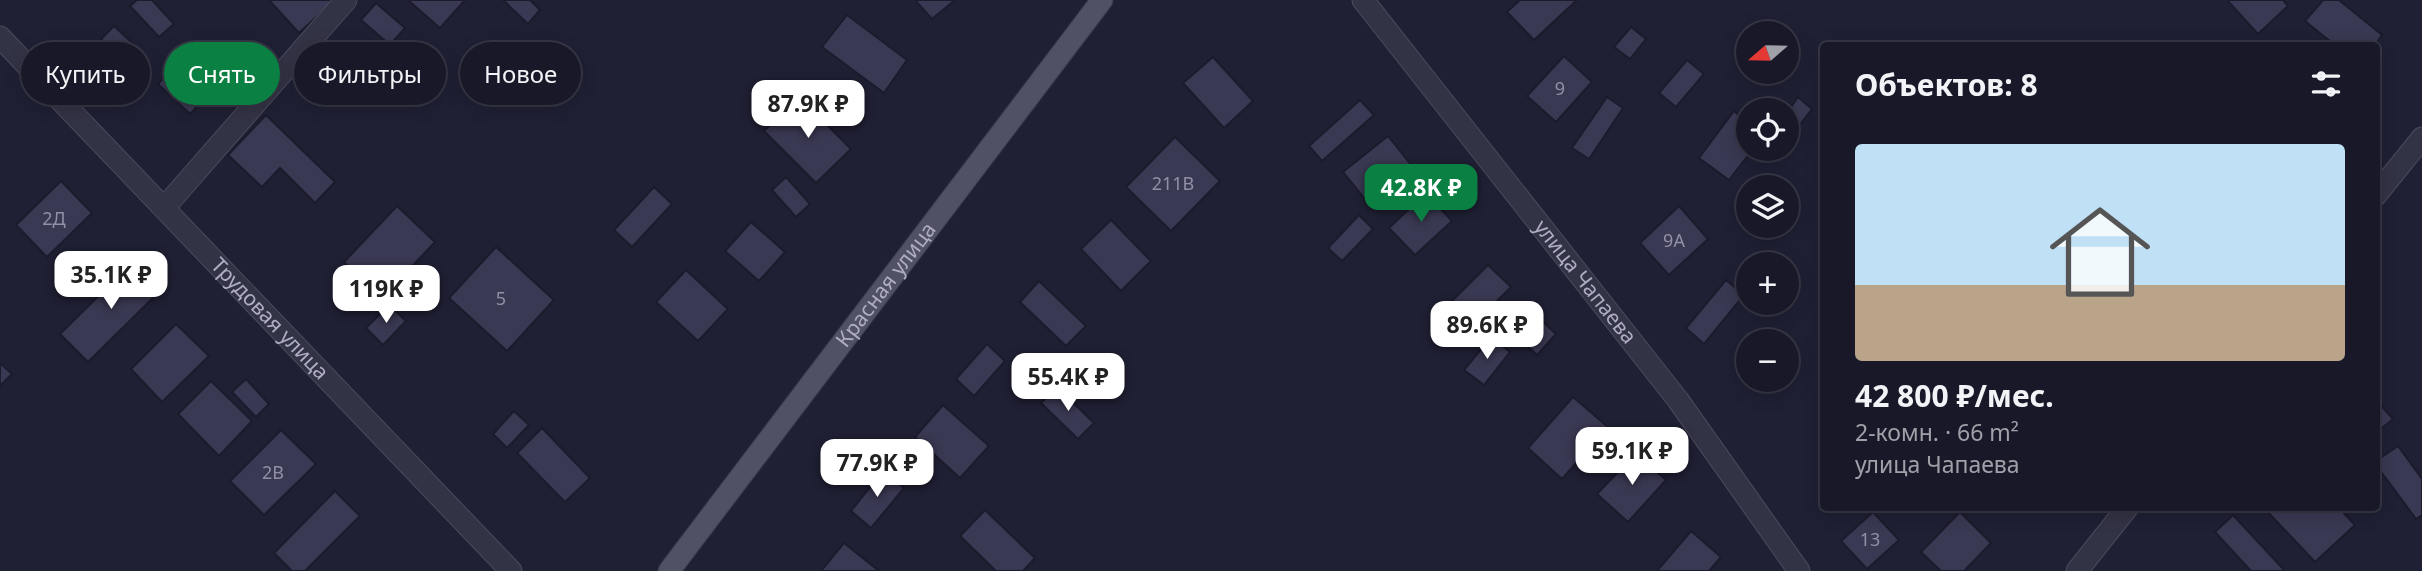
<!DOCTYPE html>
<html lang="ru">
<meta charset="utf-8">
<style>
body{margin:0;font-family:"Noto Sans",sans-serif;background:#252534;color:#f1f3f6;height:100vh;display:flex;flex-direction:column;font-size:26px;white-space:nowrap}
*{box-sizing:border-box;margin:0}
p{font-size:23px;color:#9fa0a8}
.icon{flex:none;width:38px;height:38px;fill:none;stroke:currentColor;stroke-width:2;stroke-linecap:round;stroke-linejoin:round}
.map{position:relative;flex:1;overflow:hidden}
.panel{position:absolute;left:1820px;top:42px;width:560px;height:469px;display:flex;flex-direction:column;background:#181828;border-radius:7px;box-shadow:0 4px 18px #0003,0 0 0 2px #363745}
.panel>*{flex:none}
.top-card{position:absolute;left:21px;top:42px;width:665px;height:63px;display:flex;gap:14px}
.needle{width:46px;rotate:250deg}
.tools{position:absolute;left:1736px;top:21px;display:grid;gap:14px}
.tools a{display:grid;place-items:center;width:63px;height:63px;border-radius:50%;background:#181828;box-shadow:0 4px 18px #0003,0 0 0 2px #363745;font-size:35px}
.price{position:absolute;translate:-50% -60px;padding:0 16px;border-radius:14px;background:#fff;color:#222;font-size:23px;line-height:46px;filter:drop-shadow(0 2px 4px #0008)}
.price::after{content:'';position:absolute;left:50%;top:42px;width:21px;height:16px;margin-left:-10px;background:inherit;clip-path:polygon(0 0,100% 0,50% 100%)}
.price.current{background:#0b8043;color:#fff}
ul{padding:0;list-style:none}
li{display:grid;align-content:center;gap:14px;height:371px;padding:0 35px}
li+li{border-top:2px solid #363745}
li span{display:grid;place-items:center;height:217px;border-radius:7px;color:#555}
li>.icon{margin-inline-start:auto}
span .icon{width:126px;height:126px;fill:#fffc;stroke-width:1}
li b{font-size:30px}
h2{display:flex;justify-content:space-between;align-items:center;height:84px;padding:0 35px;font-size:30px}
.tag{padding:0 24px;border-radius:32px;background:#181828;box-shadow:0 4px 18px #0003,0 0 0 2px #363745;font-size:24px;line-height:63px}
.tag.current{background:#0b8043;color:#fff}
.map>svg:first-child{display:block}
.building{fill:#3a3953;stroke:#1b1b2d;stroke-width:2}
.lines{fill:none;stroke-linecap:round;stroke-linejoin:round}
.minor-casing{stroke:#4b4b5e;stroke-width:23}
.major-casing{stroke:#3a3a4d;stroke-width:23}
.minor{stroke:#333346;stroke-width:21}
.major{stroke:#515166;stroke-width:21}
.labels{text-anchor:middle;stroke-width:5;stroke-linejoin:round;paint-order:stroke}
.number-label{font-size:18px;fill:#9190a7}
.street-label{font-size:21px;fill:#aeadc3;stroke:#19192a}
</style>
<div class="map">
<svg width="2422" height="571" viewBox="0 0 2422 571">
<rect width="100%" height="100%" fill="#202035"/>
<g class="building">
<path d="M137 0H152L174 24 159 37 130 6Z"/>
<path d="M269 0H335L299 33Z"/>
<path d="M408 0H465L440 28Z"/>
<path d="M503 0H530L540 10 528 24Z"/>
<path d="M915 0H955L932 19Z"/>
<path d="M1520 0H1577L1534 40 1507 12Z"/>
<path d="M2227 0H2283L2288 6 2258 34Z"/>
<path d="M2323 0H2339L2382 35 2374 46H2336L2305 21Z"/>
<path d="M376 3 405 28 390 45 361 20Z"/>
<path d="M847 15 907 60 884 93 822 47Z"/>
<path d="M114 26 143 53 130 67 101 39Z"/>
<path d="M1631 27 1646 39 1630 59 1614 47Z"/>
<path d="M193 47 225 77 190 114 158 84Z"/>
<path d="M1564 56 1592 82 1556 122 1527 96Z"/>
<path d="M1213 57 1253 101 1224 128 1183 83Z"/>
<path d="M1687 60 1704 74 1676 107 1659 93Z"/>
<path d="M799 97 851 149 816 183 764 131Z"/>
<path d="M1607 97 1623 108 1589 159 1572 148Z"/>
<path d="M1798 97 1812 109 1788 140 1787 113Z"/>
<path d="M1360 100 1374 115 1322 161 1309 146Z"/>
<path d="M1734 111 1748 123V149H1753L1729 180 1699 158Z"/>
<path d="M266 115 335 182 315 203 280 168 262 187 228 155Z"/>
<path d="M1388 136 1412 166 1368 203 1343 172Z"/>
<path d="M1175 137 1220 181 1171 231 1126 187Z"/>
<path d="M786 177 810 204 796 217 772 190Z"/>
<path d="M61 181 92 213 47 257 16 225Z"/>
<path d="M654 187 672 204 632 247 614 230Z"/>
<path d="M1426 193 1452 221 1415 255 1389 228Z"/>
<path d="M397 206 435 242 382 298 344 262Z"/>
<path d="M1679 206 1708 239 1669 275 1640 243Z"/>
<path d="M1359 215 1373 229 1342 261 1328 248Z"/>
<path d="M1111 220 1151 261 1121 291 1081 249Z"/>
<path d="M751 222 785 252 759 281 725 251Z"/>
<path d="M496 247 554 300 507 351 449 298Z"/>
<path d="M135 260 163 288 88 362 60 334Z"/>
<path d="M1488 265 1511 287 1467 331 1445 308Z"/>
<path d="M686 270 728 309 698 341 656 302Z"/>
<path d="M1726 280 1744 295 1704 344 1686 328Z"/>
<path d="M1039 281 1086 326 1066 346 1020 302Z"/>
<path d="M389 305 406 321 383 345 366 328Z"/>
<path d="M1540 319 1556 334 1537 355 1521 340Z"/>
<path d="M176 324 209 356 162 402 131 369Z"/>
<path d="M1491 337 1510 352 1484 385 1464 370Z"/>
<path d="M987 344 1005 361 974 396 956 379Z"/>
<path d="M0 363 12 374 0 386Z"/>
<path d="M246 379 269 404 256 417 232 392Z"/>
<path d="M211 381 252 421 219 456 178 414Z"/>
<path d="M1057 387 1094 423 1078 439 1041 403Z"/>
<path d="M1573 397 1608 427 1562 479 1528 448Z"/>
<path d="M2376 400 2393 419 2376 433Z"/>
<path d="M943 405 989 446 960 478 915 437Z"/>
<path d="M514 411 529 425 507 448 493 434Z"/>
<path d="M542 428 590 478 565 502 517 453Z"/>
<path d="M281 430 316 464 264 515 230 481Z"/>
<path d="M2398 446 2422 479V515L2416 519 2376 465V461Z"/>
<path d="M1636 453 1666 480 1628 522 1597 494Z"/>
<path d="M883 471 904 488 871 528 851 511Z"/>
<path d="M335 491 360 516 305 571H292L274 553Z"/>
<path d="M2264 508H2339L2355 525 2315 562Z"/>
<path d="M985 510 1035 558 1023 571H996L960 536Z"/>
<path d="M1873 512 1899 540 1867 569 1841 541Z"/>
<path d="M1960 512 1991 543 1964 571H1941L1921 552Z"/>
<path d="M2233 515 2285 571H2251L2215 532Z"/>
<path d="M1691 531 1721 557 1709 571H1657Z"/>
<path d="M844 543 879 571H821Z"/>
</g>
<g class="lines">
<defs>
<g id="minor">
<path id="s1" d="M1363 0 1678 400 1799 571"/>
<path id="s2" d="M0 37 511 571"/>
<path d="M2376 195 2422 138"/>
<path d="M164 208 346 0"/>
<path d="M2077 571 2127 508"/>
</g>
<g id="major">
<path id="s3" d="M669 571 1102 0"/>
</g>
</defs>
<use href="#minor" class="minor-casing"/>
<use href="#major" class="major-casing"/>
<use href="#minor" class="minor"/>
<use href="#major" class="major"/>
</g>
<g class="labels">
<g class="number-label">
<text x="1560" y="95">9</text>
<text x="1173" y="190">211В</text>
<text x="54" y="225">2Д</text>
<text x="1674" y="247">9А</text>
<text x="501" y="305">5</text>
<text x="273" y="479">2В</text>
<text x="1870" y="546">13</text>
</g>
<g class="street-label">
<text dy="7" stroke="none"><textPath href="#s1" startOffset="359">улица Чапаева</textPath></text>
<text dy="7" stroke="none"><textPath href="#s3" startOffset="359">Красная улица</textPath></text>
<text dy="7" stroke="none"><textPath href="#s2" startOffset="390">Трудовая улица</textPath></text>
</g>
</g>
</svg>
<div class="tools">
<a><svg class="needle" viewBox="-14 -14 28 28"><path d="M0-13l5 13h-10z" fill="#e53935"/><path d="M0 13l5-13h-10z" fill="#9fa0a8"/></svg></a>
<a><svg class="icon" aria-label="locate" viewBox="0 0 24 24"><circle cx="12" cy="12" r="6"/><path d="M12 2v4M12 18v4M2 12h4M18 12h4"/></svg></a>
<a><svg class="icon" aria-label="layers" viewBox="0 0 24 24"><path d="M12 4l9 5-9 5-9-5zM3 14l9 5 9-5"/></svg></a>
<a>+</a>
<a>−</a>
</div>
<b class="price" style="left:808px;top:140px">87.9K ₽</b>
<b class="price current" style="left:1421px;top:224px">42.8K ₽</b>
<b class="price" style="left:111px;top:311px">35.1K ₽</b>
<b class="price" style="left:386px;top:325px">119K ₽</b>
<b class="price" style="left:1487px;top:361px">89.6K ₽</b>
<b class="price" style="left:1068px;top:413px">55.4K ₽</b>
<b class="price" style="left:1632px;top:487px">59.1K ₽</b>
<b class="price" style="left:877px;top:499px">77.9K ₽</b>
<div class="top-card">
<a class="tag">Купить</a>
<a class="tag current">Снять</a>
<a class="tag">Фильтры</a>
<a class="tag">Новое</a>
</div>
<section class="panel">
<h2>Объектов: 8<svg class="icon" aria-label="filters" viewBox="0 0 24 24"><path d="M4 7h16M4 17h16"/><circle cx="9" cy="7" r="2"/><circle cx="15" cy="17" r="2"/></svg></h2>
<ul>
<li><span style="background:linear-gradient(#bfe0f5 65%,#b9a48a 0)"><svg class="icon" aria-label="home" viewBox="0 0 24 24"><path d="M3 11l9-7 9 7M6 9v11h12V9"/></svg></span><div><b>42 800 ₽/мес.</b><p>2-комн. · 66 m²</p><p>улица Чапаева</p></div></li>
</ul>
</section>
</div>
